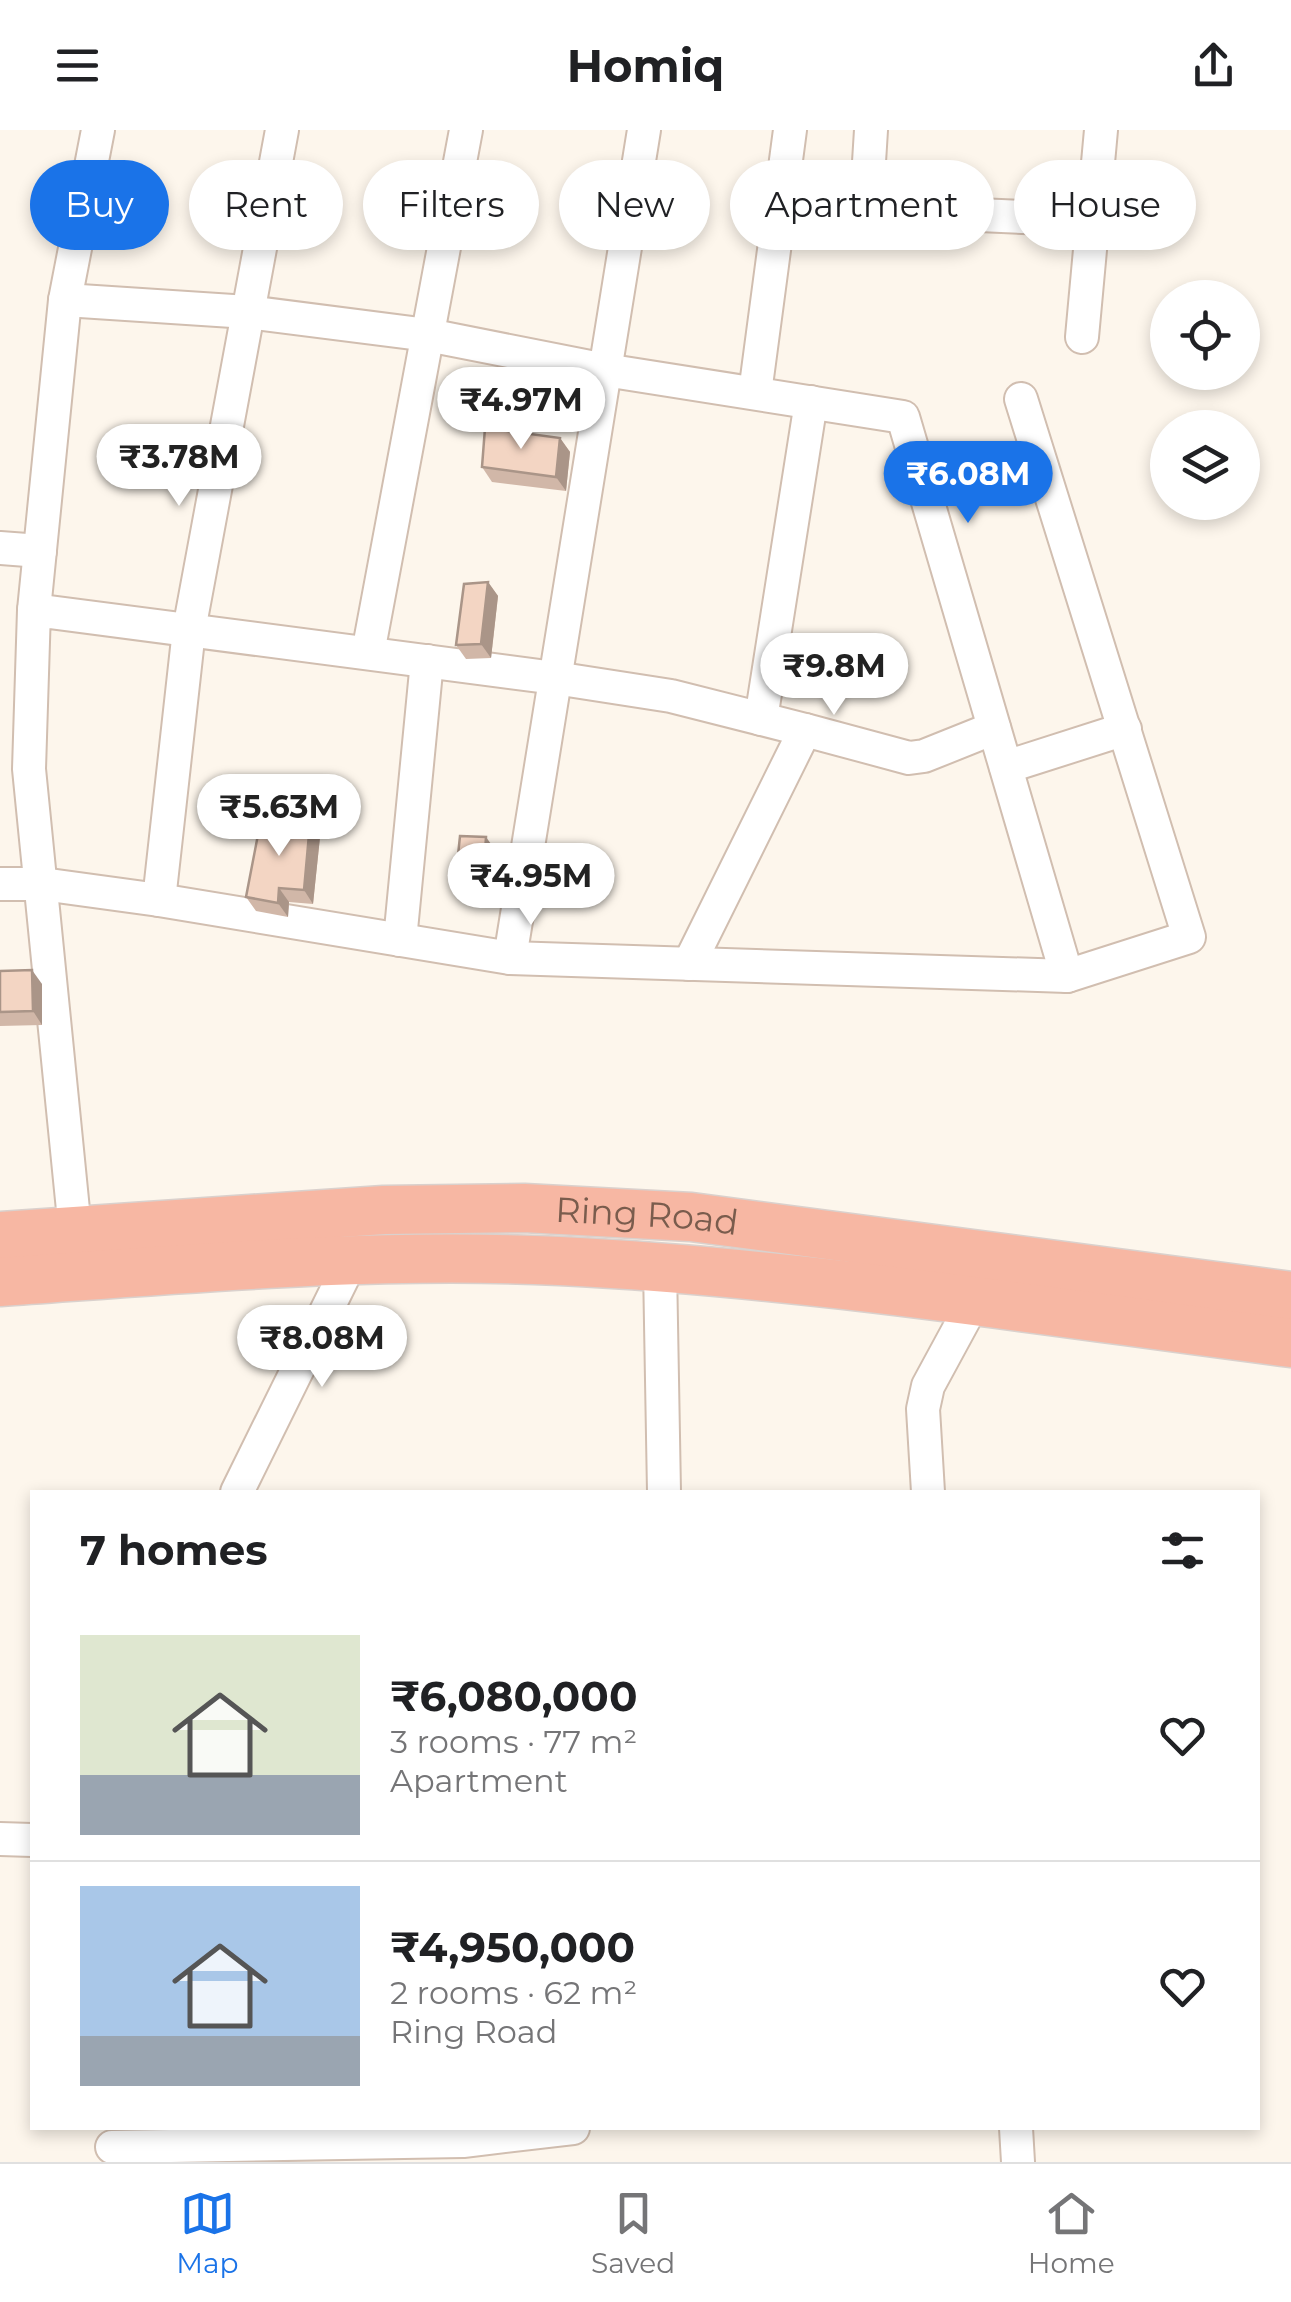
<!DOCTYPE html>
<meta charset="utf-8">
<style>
body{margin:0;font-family:Montserrat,sans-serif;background:#f2f2f2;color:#202124;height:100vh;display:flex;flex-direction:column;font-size:38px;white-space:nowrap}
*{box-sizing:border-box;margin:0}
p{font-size:32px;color:#757577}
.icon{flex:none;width:55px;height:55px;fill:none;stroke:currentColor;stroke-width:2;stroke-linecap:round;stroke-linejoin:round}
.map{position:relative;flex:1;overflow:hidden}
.panel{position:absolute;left:30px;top:1360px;width:1230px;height:640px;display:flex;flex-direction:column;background:#fff;border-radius:0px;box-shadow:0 5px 15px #0003}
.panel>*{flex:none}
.banner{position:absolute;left:30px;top:30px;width:1232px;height:90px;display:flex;gap:20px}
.buttons{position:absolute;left:1150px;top:150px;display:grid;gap:20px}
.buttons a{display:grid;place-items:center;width:110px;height:110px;border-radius:50%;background:#fff;box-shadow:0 5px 15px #0003;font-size:50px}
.price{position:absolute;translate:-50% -85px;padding:0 22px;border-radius:35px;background:#fff;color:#222;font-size:32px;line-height:65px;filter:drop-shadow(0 2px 5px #0008)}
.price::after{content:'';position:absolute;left:50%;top:60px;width:30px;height:22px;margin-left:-15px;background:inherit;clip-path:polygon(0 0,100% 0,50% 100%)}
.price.on{background:#1a73e8;color:#fff}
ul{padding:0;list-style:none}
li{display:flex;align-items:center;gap:30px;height:250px;padding:0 50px}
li+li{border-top:2px solid #e0e0e0}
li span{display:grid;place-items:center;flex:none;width:280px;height:200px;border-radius:0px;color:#555}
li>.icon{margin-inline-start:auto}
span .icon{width:120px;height:120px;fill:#fffc;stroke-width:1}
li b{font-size:42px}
h2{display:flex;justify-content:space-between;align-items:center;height:120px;padding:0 50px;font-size:42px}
.chip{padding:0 35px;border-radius:45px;background:#fff;box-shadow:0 5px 15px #0003;font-size:35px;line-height:90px}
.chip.on{background:#1a73e8;color:#fff}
header{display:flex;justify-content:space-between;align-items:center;height:130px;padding:0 50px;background:#fff;font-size:45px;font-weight:700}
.tabs{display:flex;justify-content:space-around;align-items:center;height:140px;border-top:2px solid #e0e0e0;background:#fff;font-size:28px;color:#757577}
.tabs a{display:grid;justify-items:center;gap:5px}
.tabs .on{color:#1a73e8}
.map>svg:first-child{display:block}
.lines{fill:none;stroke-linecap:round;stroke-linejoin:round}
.minor-casing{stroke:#d1beb0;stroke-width:36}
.highway-casing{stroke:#dad1cd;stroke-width:51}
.minor{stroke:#fff;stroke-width:32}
.highway{stroke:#f7b7a3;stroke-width:48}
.wall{fill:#d1b7a8}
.shaded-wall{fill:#aa9588}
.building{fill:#f3d5c3;stroke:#aa9588;stroke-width:2.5}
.labels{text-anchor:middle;stroke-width:9;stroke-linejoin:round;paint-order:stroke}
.street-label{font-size:35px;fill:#7a5c4d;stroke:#fffaf3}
</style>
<header><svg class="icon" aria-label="menu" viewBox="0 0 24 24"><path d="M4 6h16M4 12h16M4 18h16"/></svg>Homiq<svg class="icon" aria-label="share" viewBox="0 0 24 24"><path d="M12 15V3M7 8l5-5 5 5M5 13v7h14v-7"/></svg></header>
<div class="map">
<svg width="1291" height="2032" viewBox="0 0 1291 2032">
<rect width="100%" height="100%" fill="#fdf6ec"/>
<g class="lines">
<defs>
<g id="minor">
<path d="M871 0 866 80 1091 90"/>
<path d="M65 170 248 182 428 205 605 240 903 287 1067 846"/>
<path d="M1082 207 1101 0"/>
<path d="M755 263 790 0"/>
<path d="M0 418 40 421"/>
<path d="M34 480 65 170 98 0"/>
<path d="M368 523 466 0"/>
<path d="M761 589 811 272"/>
<path d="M805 600 909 628 924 626 994 598"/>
<path d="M1006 637 1125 599"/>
<path d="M0 754H42L159 770 510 828 1067 846 1189 807 1021 269"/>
<path d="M159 770 189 500 282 0"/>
<path d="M400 810 427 531"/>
<path d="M510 828 644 0"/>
<path d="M75 1100 29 639 34 480 555 548 671 566 805 600 689 834"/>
<path d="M660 1137 664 1362"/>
<path d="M237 1362 351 1131"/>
<path d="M928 1362 923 1279 928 1256 973 1173"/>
<path d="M0 1709 32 1710"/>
<path d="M1016 1998 1018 2032"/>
<path d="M112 2017 463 2011 573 1998"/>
</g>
<g id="highway">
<path id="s1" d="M0 1106 384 1080 524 1078 691 1087 1291 1166"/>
<path d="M0 1152C186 1139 374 1122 560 1131 805 1143 1048 1182 1291 1213"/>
</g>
</defs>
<use href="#minor" class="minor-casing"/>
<use href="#highway" class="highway-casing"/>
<use href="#minor" class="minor"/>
<use href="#highway" class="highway"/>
</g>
<g class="wall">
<path d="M560 308 570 322 566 361 492 352 482 337Z"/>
<path d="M488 452 498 466 491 528 466 529 456 515Z"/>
<path d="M320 707 313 774 289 772 288 787 256 781 246 767Z"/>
<path d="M496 721 492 768H465L455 754Z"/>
<path d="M0 841 42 854V895L0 896Z"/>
</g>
<g class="shaded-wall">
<path d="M560 308 570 322 566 361 556 347Z"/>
<path d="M488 452 498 466 491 528 481 514Z"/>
<path d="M310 693 320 707 313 774 304 760Z"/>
<path d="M486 707 496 721 492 768 483 753Z"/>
<path d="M279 758 289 772 288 787 278 773Z"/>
<path d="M32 840 42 854V895L33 881Z"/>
</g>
<g class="building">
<path d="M485 298 560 308 556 347 482 337Z"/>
<path d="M488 452 481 514 456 515 464 454Z"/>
<path d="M261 689 310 693 304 760 279 758 278 773 246 767Z"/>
<path d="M460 706 486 707 483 753 455 754Z"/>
<path d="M32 840 33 881 0 882V841Z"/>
</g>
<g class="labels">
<g class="street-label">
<text dy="12" stroke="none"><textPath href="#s1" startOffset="648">Ring Road</textPath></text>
</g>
</g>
</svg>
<div class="buttons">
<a><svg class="icon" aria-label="locate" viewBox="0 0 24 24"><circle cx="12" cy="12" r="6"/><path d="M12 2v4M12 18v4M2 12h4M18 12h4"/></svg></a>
<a><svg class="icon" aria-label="layers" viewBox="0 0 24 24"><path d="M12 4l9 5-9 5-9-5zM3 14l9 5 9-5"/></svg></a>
</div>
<b class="price" style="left:521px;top:322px">₹4.97M</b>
<b class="price" style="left:179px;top:379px">₹3.78M</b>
<b class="price on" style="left:968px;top:396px">₹6.08M</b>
<b class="price" style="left:834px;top:588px">₹9.8M</b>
<b class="price" style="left:279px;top:729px">₹5.63M</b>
<b class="price" style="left:531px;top:798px">₹4.95M</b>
<b class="price" style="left:322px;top:1260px">₹8.08M</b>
<div class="banner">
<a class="chip on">Buy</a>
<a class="chip">Rent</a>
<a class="chip">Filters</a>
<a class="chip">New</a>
<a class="chip">Apartment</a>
<a class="chip">House</a>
</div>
<section class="panel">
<h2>7 homes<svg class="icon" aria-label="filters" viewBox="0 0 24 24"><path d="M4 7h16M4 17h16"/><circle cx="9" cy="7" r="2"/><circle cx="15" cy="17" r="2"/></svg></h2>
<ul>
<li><span style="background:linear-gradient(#dfe7d0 70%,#9aa5b1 0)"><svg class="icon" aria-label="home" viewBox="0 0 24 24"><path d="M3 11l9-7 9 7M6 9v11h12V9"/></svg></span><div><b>₹6,080,000</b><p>3 rooms · 77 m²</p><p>Apartment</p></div><svg class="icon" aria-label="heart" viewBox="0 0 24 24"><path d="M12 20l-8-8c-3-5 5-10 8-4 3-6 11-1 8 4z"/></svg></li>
<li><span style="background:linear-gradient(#a9c7e8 75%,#9aa5b1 0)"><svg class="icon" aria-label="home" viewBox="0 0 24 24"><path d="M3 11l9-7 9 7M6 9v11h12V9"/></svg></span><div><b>₹4,950,000</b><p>2 rooms · 62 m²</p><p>Ring Road</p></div><svg class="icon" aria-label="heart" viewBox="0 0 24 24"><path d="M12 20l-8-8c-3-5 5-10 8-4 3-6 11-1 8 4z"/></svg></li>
</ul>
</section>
</div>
<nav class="tabs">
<a class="on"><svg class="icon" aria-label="map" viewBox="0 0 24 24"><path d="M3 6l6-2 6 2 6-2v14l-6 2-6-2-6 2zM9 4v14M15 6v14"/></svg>Map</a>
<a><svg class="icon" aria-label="saved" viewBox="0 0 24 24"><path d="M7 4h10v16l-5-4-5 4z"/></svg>Saved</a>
<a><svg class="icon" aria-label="home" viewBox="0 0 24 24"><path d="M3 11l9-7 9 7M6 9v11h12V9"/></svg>Home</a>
</nav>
